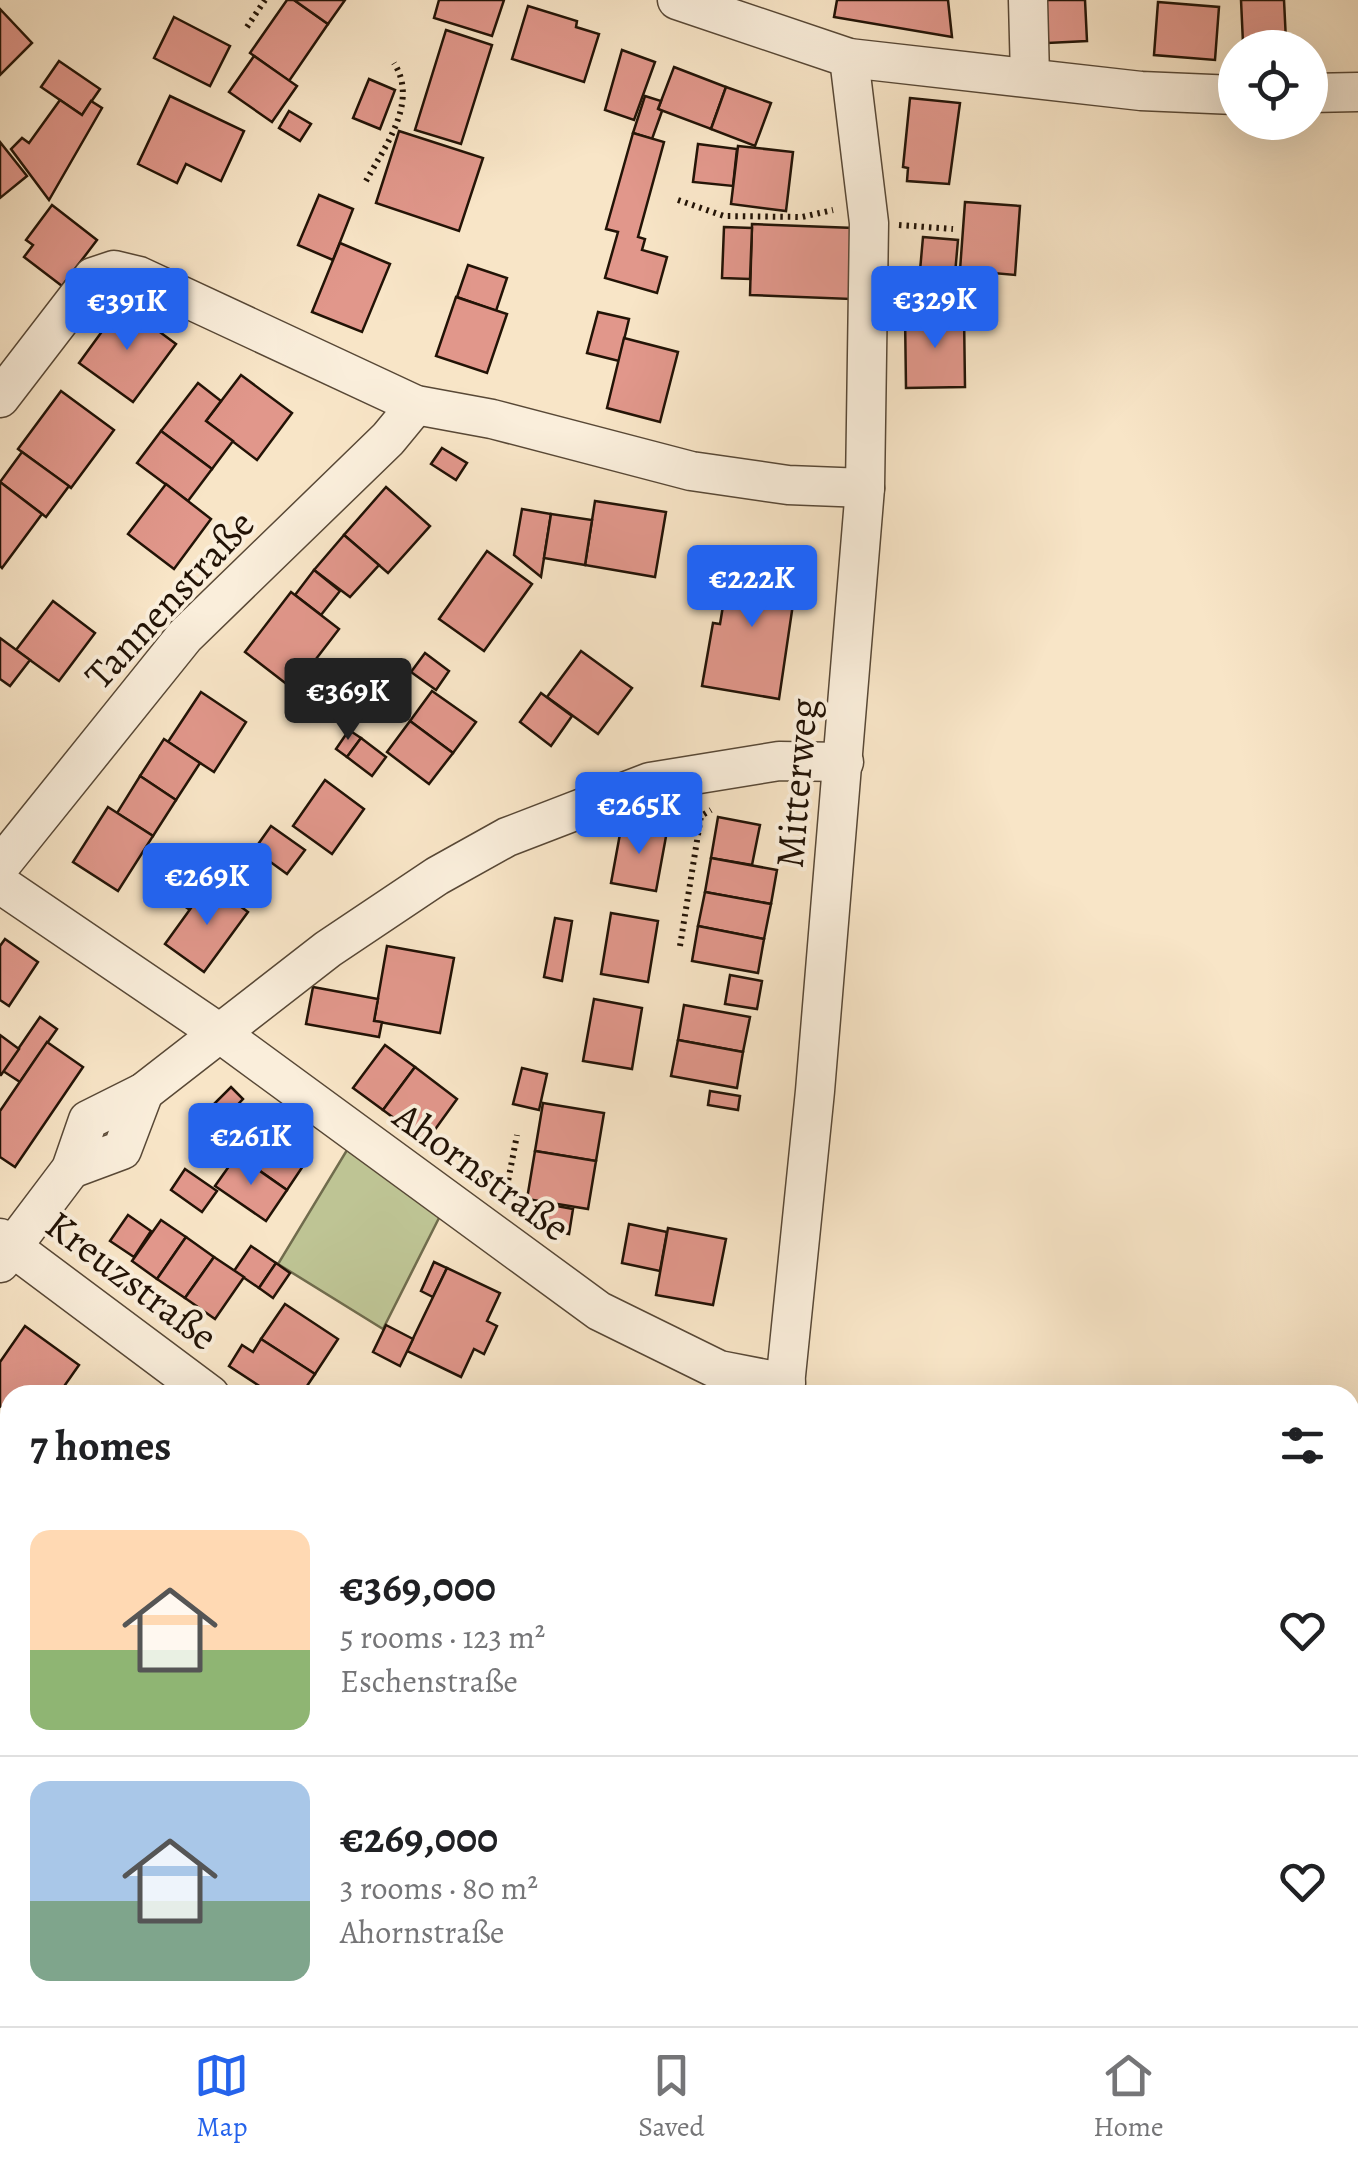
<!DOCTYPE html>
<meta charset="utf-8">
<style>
body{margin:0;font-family:Alegreya,serif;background:#f2f2f2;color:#202124;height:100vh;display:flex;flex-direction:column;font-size:38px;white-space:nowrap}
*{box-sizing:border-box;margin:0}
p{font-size:32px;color:#757577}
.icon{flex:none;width:55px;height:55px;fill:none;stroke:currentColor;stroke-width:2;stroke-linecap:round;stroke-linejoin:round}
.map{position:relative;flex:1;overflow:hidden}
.side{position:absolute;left:0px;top:1385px;width:1360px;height:642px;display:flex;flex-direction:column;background:#fff;border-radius:30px 30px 0 0;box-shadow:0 10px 40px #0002}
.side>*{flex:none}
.tools{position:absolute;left:1218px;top:30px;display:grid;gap:20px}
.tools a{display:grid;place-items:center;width:110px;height:110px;border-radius:50%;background:#fff;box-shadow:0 10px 40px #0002;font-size:50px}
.price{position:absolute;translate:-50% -85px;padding:0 22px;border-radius:10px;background:#2563eb;color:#fff;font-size:32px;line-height:65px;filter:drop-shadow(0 2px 5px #0008)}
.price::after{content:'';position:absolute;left:50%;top:60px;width:30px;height:22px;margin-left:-15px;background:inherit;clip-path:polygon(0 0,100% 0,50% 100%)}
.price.current{background:#222;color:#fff}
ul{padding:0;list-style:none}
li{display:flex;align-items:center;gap:30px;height:250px;padding:0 30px}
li+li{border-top:2px solid #e0e0e0}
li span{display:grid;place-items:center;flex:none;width:280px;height:200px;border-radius:20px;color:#555}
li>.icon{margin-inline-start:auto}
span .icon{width:120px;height:120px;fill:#fffc;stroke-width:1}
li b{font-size:42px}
h2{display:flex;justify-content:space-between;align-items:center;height:120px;padding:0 30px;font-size:42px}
.tab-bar{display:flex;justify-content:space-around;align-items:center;height:140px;border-top:2px solid #e0e0e0;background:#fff;font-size:28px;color:#757577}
.tab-bar a{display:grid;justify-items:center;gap:5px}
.tab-bar .current{color:#2563eb}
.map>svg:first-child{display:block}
.green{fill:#bec494;stroke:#706c4d;stroke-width:2.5}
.building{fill:#e1978b;stroke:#221306;stroke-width:2.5}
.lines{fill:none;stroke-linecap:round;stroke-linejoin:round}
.street-casing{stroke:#584836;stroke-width:41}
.path{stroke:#221306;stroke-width:6;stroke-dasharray:2.5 5;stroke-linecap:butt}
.street{stroke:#faeedb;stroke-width:38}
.labels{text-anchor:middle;stroke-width:8;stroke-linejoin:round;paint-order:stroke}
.street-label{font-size:40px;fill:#221306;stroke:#faeedb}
</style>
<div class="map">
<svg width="1358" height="2026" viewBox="0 0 1358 2026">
<rect width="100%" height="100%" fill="#f8e5c7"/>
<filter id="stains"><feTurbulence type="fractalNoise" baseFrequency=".002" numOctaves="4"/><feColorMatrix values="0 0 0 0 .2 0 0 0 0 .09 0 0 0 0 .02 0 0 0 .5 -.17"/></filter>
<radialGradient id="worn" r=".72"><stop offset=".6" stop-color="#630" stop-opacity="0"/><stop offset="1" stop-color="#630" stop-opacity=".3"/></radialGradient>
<g class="green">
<path d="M347 1150 441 1214 383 1329 278 1264Z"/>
<path d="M0 1437 10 1441V1911L2 1915Z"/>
</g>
<g class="building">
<path d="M287 0H294L328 24 289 81 250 53Z"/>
<path d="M294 0H345L328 24Z"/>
<path d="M439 0H504L492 36 434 18Z"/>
<path d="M837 0H948L952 37 834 17Z"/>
<path d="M1046 0H1085L1087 41 1048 43Z"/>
<path d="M1241 0H1284L1286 41 1243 43Z"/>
<path d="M1158 2 1219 7 1215 60 1154 55Z"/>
<path d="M528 6 577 21 576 27 599 34 584 82 512 59Z"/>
<path d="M0 9 32 43 0 75Z"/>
<path d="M174 17 230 46 210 86 154 58Z"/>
<path d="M446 30 492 45 461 144 415 130Z"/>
<path d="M622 50 655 62 634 120 605 110Z"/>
<path d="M254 56 297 86 272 122 229 92Z"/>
<path d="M59 61 100 89 82 115 41 87Z"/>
<path d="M674 67 726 87 711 129 658 109Z"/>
<path d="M369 79 395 90 380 129 353 118Z"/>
<path d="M726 87 771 103 755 146 711 129Z"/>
<path d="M170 96 244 131 221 181 186 164 177 183 138 164Z"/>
<path d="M645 96 661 101 658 109 662 111 652 139 633 133Z"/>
<path d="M910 98 960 103 949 184 907 181 908 168 903 167Z"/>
<path d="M60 100 82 115 91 101 102 108 49 200 11 149 22 138 29 143Z"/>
<path d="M289 111 311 124 300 141 279 128Z"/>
<path d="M399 131 483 158 459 231 376 203Z"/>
<path d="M633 133 664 142 638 237 645 239 642 250 667 257 657 293 605 278 618 232 606 229Z"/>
<path d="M0 142 27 176 0 198Z"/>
<path d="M698 144 737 149 733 186 693 182Z"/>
<path d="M738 146 793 152 786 211 731 204Z"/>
<path d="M319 195 353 209 333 260 298 245Z"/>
<path d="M965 202 1020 206 1015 275 960 270Z"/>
<path d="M52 205 97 240 62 286 24 257 33 245 26 240Z"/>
<path d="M752 224 854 228 851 299 750 295Z"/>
<path d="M724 227 752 228 750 279 722 278Z"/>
<path d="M923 237 958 240 954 285 919 282Z"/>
<path d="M340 243 390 264 362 332 312 312Z"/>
<path d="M468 265 507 278 496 311 457 297Z"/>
<path d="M456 297 507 314 487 373 436 356Z"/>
<path d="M122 304 176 344 133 402 79 363Z"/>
<path d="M598 312 629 319 619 361 587 353Z"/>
<path d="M905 314H964L965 387 906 388Z"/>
<path d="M624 338 678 352 660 422 607 408Z"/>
<path d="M241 375 292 413 257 460 206 421Z"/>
<path d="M198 383 221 401 206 421 233 441 212 469 161 431Z"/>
<path d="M61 391 114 430 71 488 18 449Z"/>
<path d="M161 431 212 469 188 501 137 463Z"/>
<path d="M442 448 467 463 456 480 431 464Z"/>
<path d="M22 452 69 486 46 517 0 482Z"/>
<path d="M0 482 42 514 2 568 0 566Z"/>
<path d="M166 484 211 519 174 569 128 534Z"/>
<path d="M386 487 430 526 388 573 344 535Z"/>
<path d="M595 501 666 512 655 577 585 565Z"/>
<path d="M522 509 551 514 541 577 514 555Z"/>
<path d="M551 514 592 520 585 565 544 558Z"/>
<path d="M344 535 379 565 350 597 314 570Z"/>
<path d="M487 551 532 584 484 651 439 619Z"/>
<path d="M731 558 798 570 779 699 702 686 713 623 720 624Z"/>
<path d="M314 570 340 591 321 615 295 595Z"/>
<path d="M291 592 339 629 293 689 245 652Z"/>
<path d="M53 601 95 633 59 681 16 650Z"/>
<path d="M0 638 30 660 10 686 0 679Z"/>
<path d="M581 651 632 688 598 734 547 697Z"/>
<path d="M425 653 449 671 436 690 411 672Z"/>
<path d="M432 691 476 722 453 753 410 721Z"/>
<path d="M201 692 246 722 214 772 168 742Z"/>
<path d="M541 693 572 716 551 746 520 722Z"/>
<path d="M410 721 453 753 429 784 387 752Z"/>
<path d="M349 730 361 738 347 757 336 749Z"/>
<path d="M361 738 386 757 372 776 347 757Z"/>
<path d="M164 739 200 763 176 800 140 776Z"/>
<path d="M140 776 176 800 153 836 117 813Z"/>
<path d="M325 780 364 809 332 854 293 826Z"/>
<path d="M108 807 153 836 118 891 73 862Z"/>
<path d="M718 817 760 825 752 865 711 858Z"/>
<path d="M622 823 667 831 656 891 611 883Z"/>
<path d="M271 826 305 850 287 874 254 850Z"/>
<path d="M199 850 228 872 216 889 209 883 190 910 167 894Z"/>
<path d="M711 858 777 870 771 904 705 892Z"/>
<path d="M209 883 248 912 204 972 165 944Z"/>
<path d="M705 892 771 904 764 939 698 926Z"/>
<path d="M611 913 658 921 648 982 601 974Z"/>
<path d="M555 918 572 921 562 981 544 977Z"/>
<path d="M698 926 764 939 758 973 692 961Z"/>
<path d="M5 939 38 962 9 1006 0 1000V946Z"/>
<path d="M387 946 454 958 440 1033 374 1021Z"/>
<path d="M730 975 762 981 757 1009 725 1004Z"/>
<path d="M313 987 378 999 374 1021 382 1022 379 1037 306 1024Z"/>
<path d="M594 999 642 1008 632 1069 583 1061Z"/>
<path d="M684 1005 750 1017 743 1052 678 1040Z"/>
<path d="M40 1017 57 1029 20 1082 3 1071Z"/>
<path d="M0 1035 19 1049 1 1075H0Z"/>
<path d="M678 1040 743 1052 737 1088 671 1076Z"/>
<path d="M47 1042 83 1067 15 1167 0 1157V1111Z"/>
<path d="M385 1045 415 1067 383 1110 353 1088Z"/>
<path d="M415 1067 457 1099 426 1142 383 1110Z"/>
<path d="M522 1068 547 1074 539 1110 513 1104Z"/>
<path d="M231 1087 243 1099 222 1121 209 1109Z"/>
<path d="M710 1091 740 1096 738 1110 708 1105Z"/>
<path d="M543 1103 604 1113 596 1161 535 1151Z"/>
<path d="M259 1123 309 1157 287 1190 237 1155Z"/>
<path d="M535 1151 596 1161 588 1209 527 1199Z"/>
<path d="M237 1155 287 1190 266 1221 215 1186Z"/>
<path d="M185 1169 217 1191 202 1212 171 1190Z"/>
<path d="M535 1202 573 1209 569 1234 531 1227Z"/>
<path d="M128 1215 151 1231 134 1257 110 1241Z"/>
<path d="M161 1220 186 1237 157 1279 132 1261Z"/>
<path d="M629 1224 667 1232 660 1271 622 1263Z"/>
<path d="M668 1228 726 1239 713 1305 656 1295Z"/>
<path d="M186 1237 214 1257 185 1298 157 1279Z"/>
<path d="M251 1246 276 1263 259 1288 234 1271Z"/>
<path d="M214 1257 244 1277 215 1319 185 1298Z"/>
<path d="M434 1262 447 1268 433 1297 421 1291Z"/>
<path d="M276 1263 290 1273 273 1298 259 1288Z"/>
<path d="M447 1268 500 1293 487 1321 497 1326 484 1354 474 1349 461 1377 407 1351Z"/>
<path d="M285 1304 338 1339 315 1374 261 1339Z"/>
<path d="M386 1325 413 1339 400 1366 373 1352Z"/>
<path d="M25 1326 79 1365 58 1395H10V1413L0 1406V1362Z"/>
<path d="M261 1339 315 1374 301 1395H273L229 1366 242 1345 253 1352Z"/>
<path d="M184 2018H213L224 2026H178Z"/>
</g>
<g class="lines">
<defs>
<g id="street">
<path d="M677 0 849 58 1141 91 1235 95"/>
<path d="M1028 0 1030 77"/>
<path d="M1310 93 1358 92"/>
<path d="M0 398 93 277 114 270 139 276 416 405 492 419 691 471 788 485 865 488"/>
<path d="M0 866 185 636 388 439 416 405"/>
<path d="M0 884 218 1032 599 1311 719 1370 786 1383"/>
<path d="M71 1169 122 1150 144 1092"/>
<path d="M0 1238 210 1395"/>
<path d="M0 1263 71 1169 88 1120 144 1092 328 949 437 876 507 837 650 782 779 761 844 762"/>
<path d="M784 1395 815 1091 865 488 869 223 849 58"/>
<path d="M1350 1489 1358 1482"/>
<path d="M0 1943 10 1945"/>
<path d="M736 2018 738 2026"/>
<path d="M1 2026 10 2015"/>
</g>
</defs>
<use href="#street" class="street-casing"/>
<g class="path">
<path d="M247 27 265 0"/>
<path d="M366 181C385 146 419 102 394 63"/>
<path d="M678 200 724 216 802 217 833 210"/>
<path d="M899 225 953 229"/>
<path d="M680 946 701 816 711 810"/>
<path d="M504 1202 517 1135"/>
</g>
<use href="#street" class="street"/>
</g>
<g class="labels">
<g class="street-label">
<text transform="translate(169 599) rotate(-47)" y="14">Tannenstraße</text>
<text transform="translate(796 783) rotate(-85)" y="14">Mitterweg</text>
<text transform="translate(482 1171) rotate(36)" y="14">Ahornstraße</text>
<text transform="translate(132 1280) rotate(37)" y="14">Kreuzstraße</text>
</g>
</g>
<rect width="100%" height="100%" filter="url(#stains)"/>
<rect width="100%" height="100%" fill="url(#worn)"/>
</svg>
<div class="tools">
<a><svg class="icon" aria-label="locate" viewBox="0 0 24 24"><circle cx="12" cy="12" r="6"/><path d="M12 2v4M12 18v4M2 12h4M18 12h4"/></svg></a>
</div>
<b class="price" style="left:935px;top:351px">€329K</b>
<b class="price" style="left:127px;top:353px">€391K</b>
<b class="price" style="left:752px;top:630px">€222K</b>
<b class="price current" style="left:348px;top:743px">€369K</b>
<b class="price" style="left:639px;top:857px">€265K</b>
<b class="price" style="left:207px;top:928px">€269K</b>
<b class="price" style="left:251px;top:1188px">€261K</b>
<section class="side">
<h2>7 homes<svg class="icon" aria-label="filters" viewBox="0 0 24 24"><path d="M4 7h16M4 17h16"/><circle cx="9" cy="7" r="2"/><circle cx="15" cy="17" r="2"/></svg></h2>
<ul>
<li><span style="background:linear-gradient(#ffd9b3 60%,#8fb573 0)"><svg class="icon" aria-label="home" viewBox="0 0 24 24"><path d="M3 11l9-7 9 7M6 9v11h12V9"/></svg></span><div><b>€369,000</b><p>5 rooms · 123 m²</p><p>Eschenstraße</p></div><svg class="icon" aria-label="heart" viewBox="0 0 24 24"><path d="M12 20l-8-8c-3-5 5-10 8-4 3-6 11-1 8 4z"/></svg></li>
<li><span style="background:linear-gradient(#a9c7e8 60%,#7fa58c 0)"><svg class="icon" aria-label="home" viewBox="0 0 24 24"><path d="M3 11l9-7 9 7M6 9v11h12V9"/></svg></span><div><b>€269,000</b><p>3 rooms · 80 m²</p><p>Ahornstraße</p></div><svg class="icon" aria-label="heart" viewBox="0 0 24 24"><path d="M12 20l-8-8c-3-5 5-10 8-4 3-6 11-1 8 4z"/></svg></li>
</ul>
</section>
</div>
<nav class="tab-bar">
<a class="current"><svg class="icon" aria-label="map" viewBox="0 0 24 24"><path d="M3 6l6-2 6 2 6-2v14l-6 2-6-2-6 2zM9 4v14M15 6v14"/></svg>Map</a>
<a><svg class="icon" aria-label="saved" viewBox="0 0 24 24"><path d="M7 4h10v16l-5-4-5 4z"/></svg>Saved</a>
<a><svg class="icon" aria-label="home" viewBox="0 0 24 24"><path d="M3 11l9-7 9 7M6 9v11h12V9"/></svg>Home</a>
</nav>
